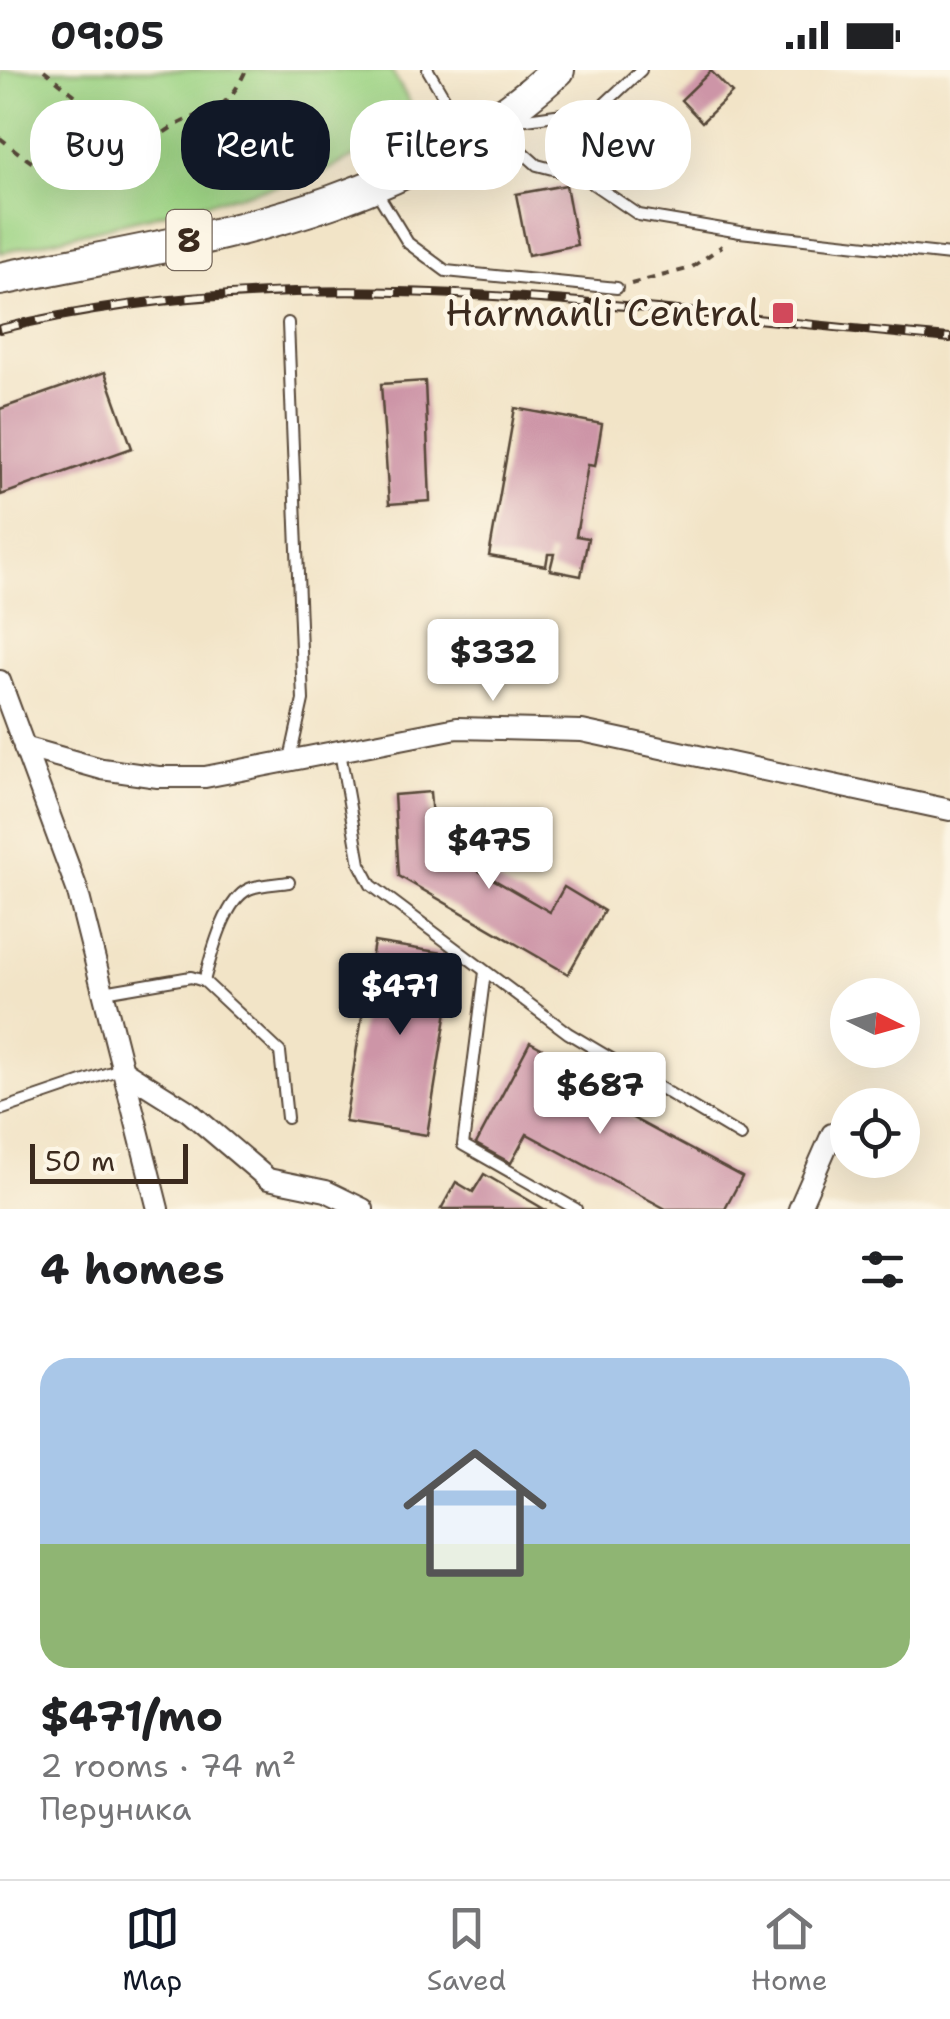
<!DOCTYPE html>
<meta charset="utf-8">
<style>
body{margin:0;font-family:"Shantell Sans",sans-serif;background:#f2f2f2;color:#202124;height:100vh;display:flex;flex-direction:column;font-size:38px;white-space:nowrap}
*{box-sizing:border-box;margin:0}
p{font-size:32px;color:#757577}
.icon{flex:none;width:55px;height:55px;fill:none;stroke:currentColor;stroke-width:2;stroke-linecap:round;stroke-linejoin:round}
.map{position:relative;height:1139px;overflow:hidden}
.details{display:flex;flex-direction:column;background:#fff;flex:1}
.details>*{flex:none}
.hud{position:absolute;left:30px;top:30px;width:890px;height:90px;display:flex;gap:20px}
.needle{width:65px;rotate:95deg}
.controls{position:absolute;left:830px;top:908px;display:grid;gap:20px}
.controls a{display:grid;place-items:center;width:90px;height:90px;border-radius:50%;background:#fff;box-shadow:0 10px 40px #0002;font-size:50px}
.scale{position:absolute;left:30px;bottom:25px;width:158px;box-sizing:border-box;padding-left:10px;border:5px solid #3b2a1e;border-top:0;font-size:28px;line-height:35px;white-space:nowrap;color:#3b2a1e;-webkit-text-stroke:8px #fcf5e5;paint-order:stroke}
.price{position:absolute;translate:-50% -85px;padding:0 22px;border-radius:10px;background:#fff;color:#222;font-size:32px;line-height:65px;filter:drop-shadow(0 2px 5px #0008)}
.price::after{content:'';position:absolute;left:50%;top:60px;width:30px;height:22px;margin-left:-15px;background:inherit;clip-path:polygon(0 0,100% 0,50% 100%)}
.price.current{background:#111827;color:#fff}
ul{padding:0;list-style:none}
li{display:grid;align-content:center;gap:20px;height:530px;padding:0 40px}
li+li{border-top:2px solid #e0e0e0}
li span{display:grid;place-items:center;height:310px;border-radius:30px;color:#555}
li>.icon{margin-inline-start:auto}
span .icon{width:180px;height:180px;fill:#fffc;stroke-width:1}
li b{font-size:42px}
h2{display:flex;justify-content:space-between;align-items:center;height:120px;padding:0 40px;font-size:42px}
.tag{padding:0 35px;border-radius:40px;background:#fff;box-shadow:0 10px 40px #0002;font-size:35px;line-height:90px}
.tag.current{background:#111827;color:#fff}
.status{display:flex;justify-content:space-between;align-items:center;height:70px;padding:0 50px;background:#fff;direction:ltr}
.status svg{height:28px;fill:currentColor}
.tabs{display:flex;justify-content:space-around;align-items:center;height:140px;border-top:2px solid #e0e0e0;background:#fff;font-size:28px;color:#757577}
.tabs a{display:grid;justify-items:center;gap:5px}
.tabs .current{color:#111827}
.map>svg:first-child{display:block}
.green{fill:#9ed485;stroke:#6c7f52;stroke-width:2.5}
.building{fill:#cd95a7}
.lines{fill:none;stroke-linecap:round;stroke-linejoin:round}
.service-casing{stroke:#564637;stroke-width:14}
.minor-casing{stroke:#564637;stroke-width:24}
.primary-casing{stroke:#564637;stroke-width:36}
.path{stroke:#564637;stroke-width:4;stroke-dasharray:8 8;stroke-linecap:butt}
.service{stroke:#fff;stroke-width:10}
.minor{stroke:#fff;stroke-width:20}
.primary{stroke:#fff;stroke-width:32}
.rail-casing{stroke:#3b2a1e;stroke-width:10}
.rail{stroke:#fcf5e5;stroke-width:6;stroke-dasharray:19;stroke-linecap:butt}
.poi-dot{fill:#d1495b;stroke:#fcf5e5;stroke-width:4}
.labels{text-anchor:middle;stroke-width:9;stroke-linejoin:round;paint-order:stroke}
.shield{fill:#fcf5e5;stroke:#75675a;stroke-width:2.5}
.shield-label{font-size:35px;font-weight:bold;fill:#3b2a1e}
.poi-label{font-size:38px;fill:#3b2a1e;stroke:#fcf5e5;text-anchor:end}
</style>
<div class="status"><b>09:05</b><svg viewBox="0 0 49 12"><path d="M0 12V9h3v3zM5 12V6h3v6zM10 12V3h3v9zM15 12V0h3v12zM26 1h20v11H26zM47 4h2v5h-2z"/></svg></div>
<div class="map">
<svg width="950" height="1139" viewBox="0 0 950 1139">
<rect width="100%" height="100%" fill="#fcf5e5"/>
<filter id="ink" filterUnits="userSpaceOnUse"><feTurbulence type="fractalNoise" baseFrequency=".01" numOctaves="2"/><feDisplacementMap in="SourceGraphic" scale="20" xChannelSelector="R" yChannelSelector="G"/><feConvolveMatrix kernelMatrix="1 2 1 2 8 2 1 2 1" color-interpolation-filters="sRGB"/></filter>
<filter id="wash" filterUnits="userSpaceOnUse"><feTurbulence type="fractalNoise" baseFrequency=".0048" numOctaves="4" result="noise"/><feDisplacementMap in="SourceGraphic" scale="40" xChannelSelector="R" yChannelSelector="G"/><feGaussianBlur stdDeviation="2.25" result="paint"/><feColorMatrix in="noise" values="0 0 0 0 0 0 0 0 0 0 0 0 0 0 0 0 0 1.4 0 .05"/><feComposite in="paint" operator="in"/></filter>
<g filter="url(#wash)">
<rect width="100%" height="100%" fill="#f2e4c7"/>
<path class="green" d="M0 0H391L421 52 314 107 0 183Z"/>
<g id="blocks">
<g class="building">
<path d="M711 1 732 23 702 52 681 30Z"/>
<path d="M566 115 577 175 528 185 516 124Z"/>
<path d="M105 302 132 378 1 425 0 339Z"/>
<path d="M425 311 430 431 389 434 381 314Z"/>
<path d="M515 338 602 354 595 396 588 395 576 466 588 468 581 506 550 500 554 484H548L546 496 489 486Z"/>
<path d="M430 722 434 775 550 842 564 817 604 841 568 904 399 806 394 725Z"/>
<path d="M374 872 456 885 427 1065 345 1052Z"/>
<path d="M530 972 597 1008 588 1024 742 1107 725 1139H666L527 1064 511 1093 476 1074Z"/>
<path d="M484 1104 544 1139H441L456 1112 473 1122Z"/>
</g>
</g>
</g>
<g filter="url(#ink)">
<use href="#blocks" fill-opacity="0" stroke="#564637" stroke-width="2.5"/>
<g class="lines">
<defs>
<g id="service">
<path d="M428 0 445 29 475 57"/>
<path d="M512 51 599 39 641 0"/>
<path d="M492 55 537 95 583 107 639 145 740 162 950 185"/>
<path d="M375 119 408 173 446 201 617 218"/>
<path d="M288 253 303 630 290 689"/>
<path d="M340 682 360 794 371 815 568 963 741 1066"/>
<path d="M485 902 463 1075 576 1139"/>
<path d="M204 911C211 887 224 830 249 819 260 814 277 814 289 812"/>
<path d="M104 922 191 907 204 911 280 982 287 1048"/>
<path d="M0 1040 120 999"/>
</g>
<g id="minor">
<path d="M0 611 77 819 158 1139"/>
<path d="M24 677 102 699 158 707H205L457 658 582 661 950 740"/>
<path d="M121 999 188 1041 268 1109 326 1121 363 1139"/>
<path d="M799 1139 832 1064"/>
</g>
<path id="primary" d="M0 209C206 166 394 148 558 0"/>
</defs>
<use href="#service" class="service-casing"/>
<use href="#minor" class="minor-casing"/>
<use href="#primary" class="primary-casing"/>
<g class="path">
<path d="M44 0 141 79"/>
<path d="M0 68C29 91 70 127 109 104 131 91 149 72 171 58 209 36 224 48 246 0"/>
<path d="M631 214 691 198 722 176"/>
</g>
<use href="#service" class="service"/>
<use href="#minor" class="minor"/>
<use href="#primary" class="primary"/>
<defs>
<path id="rail" d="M0 259C310 183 637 241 950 268"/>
</defs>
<use href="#rail" class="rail-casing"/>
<use href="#rail" class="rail"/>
</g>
</g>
<rect class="poi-dot" x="771" y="231" width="24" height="24" rx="5"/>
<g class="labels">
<rect class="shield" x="166.5" y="140" width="45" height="60" rx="8"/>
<g class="shield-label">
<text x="189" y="182">8</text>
</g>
<g class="poi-label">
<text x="760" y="256">Harmanli Central</text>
</g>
</g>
</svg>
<div class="controls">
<a><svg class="needle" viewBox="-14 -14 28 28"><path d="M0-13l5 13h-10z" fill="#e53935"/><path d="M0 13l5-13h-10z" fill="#757577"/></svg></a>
<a><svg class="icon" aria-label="locate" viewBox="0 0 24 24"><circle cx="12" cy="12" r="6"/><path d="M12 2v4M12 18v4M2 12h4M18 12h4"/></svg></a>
</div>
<div class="scale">50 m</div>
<b class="price" style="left:493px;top:634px">$332</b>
<b class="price" style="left:489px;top:822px">$475</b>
<b class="price current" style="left:400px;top:968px">$471</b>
<b class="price" style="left:600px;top:1067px">$687</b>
<div class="hud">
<a class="tag">Buy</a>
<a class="tag current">Rent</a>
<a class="tag">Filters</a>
<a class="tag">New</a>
</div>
</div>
<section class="details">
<h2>4 homes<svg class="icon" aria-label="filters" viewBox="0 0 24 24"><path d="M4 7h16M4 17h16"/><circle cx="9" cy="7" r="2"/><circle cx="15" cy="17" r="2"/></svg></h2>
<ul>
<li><span style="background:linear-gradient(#a9c7e8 60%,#8fb573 0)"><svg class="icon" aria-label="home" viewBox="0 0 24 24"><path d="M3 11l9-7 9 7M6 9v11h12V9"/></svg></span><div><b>$471/mo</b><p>2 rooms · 74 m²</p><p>Перуника</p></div></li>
</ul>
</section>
<nav class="tabs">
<a class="current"><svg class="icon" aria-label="map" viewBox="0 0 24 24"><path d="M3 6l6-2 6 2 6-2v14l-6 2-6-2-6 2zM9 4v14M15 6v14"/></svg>Map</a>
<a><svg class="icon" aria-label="saved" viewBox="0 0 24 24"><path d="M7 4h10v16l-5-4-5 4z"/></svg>Saved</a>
<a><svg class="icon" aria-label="home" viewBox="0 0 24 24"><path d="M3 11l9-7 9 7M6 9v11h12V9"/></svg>Home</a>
</nav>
